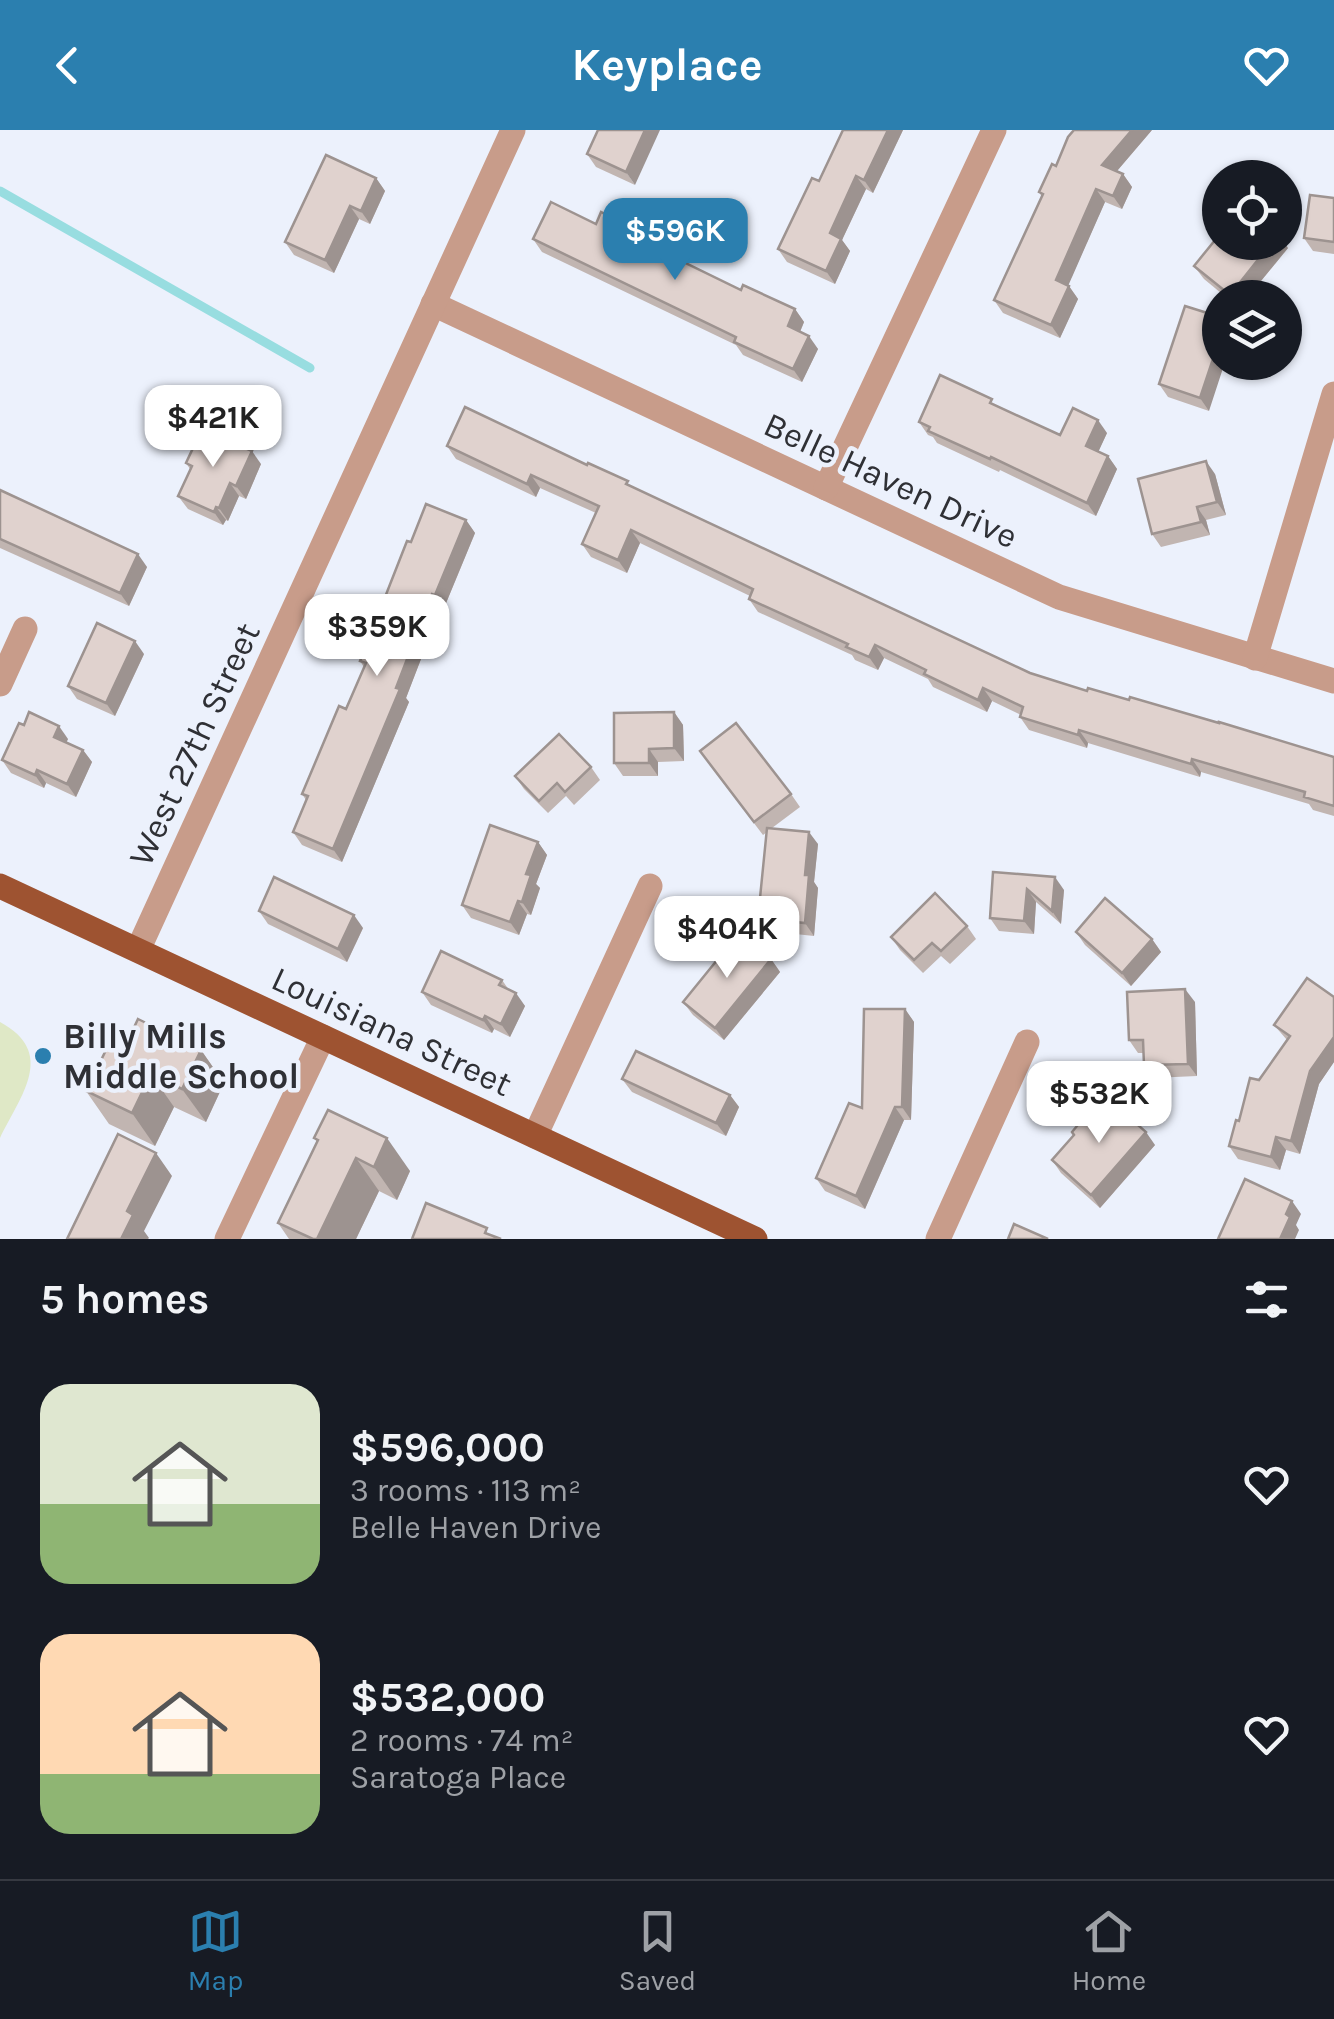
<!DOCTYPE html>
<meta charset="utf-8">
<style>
body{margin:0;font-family:Karla,sans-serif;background:#20242c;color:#f1f3f6;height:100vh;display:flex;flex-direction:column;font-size:38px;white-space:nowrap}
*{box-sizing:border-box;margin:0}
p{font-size:32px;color:#9ea1a6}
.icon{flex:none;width:55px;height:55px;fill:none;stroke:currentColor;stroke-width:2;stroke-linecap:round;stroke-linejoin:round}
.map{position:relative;height:1109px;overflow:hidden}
.details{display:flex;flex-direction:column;background:#171b24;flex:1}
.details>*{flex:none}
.tools{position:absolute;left:1202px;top:30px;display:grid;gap:20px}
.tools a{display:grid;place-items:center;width:100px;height:100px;border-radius:50%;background:#171b24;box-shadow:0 2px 8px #0004;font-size:50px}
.price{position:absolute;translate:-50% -85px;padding:0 22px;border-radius:20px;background:#fff;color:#222;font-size:32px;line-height:65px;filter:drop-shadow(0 2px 5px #0008)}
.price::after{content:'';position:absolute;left:50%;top:60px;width:30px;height:22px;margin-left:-15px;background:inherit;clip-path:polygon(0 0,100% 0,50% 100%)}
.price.selected{background:#2b7faf;color:#fff}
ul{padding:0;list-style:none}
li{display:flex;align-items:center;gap:30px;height:250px;padding:0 40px}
li span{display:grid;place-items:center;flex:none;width:280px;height:200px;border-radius:30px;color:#555}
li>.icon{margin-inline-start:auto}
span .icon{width:120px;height:120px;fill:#fffc;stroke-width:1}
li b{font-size:42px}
h2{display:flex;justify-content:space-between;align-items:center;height:120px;padding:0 40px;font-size:42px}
header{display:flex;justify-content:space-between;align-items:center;height:130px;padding:0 40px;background:#2b7faf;color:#fff;font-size:45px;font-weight:700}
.menu{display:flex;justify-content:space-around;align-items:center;height:140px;border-top:2px solid #363941;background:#171b24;font-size:28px;color:#9ea1a6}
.menu a{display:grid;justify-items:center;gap:5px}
.menu .selected{color:#2b7faf}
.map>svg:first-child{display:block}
.green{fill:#dfe8c6}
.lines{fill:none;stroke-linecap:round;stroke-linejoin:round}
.stream{stroke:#98dde0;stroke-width:9}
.minor{stroke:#c89c8a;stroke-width:25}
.major{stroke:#9e5331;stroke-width:25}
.wall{fill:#c1b5b1}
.shaded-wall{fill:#9d9390}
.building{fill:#e0d2ce;stroke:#9d9390;stroke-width:2.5}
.poi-dot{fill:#2b7faf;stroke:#ecf1fc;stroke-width:4}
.labels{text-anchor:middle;stroke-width:9;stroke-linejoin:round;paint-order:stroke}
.street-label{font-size:35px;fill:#2f3035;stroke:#ecf1fc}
.poi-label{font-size:35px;font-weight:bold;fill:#2f3035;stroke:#ecf1fc;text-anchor:start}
</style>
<header><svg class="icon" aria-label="back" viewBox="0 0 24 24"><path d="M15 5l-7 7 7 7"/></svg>Keyplace<svg class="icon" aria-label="heart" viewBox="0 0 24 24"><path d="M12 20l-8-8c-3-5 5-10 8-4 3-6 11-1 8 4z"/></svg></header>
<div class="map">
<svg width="1334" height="1109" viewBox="0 0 1334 1109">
<rect width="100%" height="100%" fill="#ecf1fc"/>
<path class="green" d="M0 892C57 923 21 965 0 1008Z"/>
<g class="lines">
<path class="stream" d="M0 61 310 238"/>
<g class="minor">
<path d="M433 174 1059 467 1334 551"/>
<path d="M826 358 994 0"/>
<path d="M1255 528 1334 264"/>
<path d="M0 554 25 499"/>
<path d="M138 820 513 0"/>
<path d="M535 1006 650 756"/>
<path d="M227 1109 323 907"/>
<path d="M938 1109 1027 912"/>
</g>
<path class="major" d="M0 756 755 1109"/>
</g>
<g class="wall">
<path d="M598 0 635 55 596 37 587 24Z"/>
<path d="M843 0H903L873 63 866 59 842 110 850 121 835 154 787 132 778 119 819 51Z"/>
<path d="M1152 0 1117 41 1123 44 1132 57 1122 79 1105 72 1068 155 1078 169 1060 208 1003 183 994 170 1042 67 1039 62 1056 36Z"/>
<path d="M376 48 385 61 370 94 359 89 334 143 294 125 285 112Z"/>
<path d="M1334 68V124L1313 121 1304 108Z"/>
<path d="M596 94 640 110 741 160 795 179 804 192 800 202 818 219 802 252 743 225 736 215 542 122 533 109Z"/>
<path d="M1288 118 1247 168H1227L1204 149 1194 136Z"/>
<path d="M1185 176 1209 281 1168 267 1159 254Z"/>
<path d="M997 276 1060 305 1107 303 1098 322 1108 326 1117 339 1096 386 1000 340 999 342 937 313 933 307 928 305 919 292Z"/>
<path d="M447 316 632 357 1030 543 1087 561 1334 627V686L1313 680 1309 674 1201 642 1200 647 1088 613 1087 618 1029 600 1020 587 1021 585 992 571 987 582 933 557 928 549 884 528 878 540 855 530 852 525 758 482 749 469 750 466 640 413 627 443 591 427 582 414 596 383 540 358 536 367 456 329Z"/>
<path d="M186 333 261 334 246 369 239 366 228 391 226 390 223 395 188 379 178 366 190 339Z"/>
<path d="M1215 344 1226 385 1206 390 1210 405 1161 417 1152 404Z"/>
<path d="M0 360 147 437 129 476 0 418Z"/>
<path d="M466 390 475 403 444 478 441 477 406 568 409 572 342 732 302 715 293 702 306 670 302 664 346 579 364 537 360 531 411 412Z"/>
<path d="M144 524 115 586 77 569 68 556Z"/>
<path d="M674 582 683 595 684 631 658 632V646H623L614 633Z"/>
<path d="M68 609 66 612 83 620 92 632 76 667 46 653 44 658 11 643 2 630Z"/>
<path d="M709 634 791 664 800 677 772 698 818 714 814 752 818 758 814 806 767 801 758 788 767 702 763 705Z"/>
<path d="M591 637 600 650 574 675 566 666 548 683 524 659 515 646Z"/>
<path d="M538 712 547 725 536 754 540 758 531 785 527 784 519 805 471 788 462 775Z"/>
<path d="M993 742 1064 760 1061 794 1036 772 1034 804 999 801 990 788Z"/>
<path d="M259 781 363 798 347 832 268 794Z"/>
<path d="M967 796 976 809 950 834 941 826 923 843 900 820 891 807Z"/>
<path d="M1076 802 1152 809 1161 822 1131 856 1085 815Z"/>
<path d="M771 829 780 842 724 910 693 885 683 872Z"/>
<path d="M502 850 509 860 525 876 510 907 494 899 492 903 431 875 422 862Z"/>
<path d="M1334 867V932L1319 954 1300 1024 1286 1020 1280 1040 1238 1029 1229 1016 1239 991 1287 910 1274 895Z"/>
<path d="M1195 872 1197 946 1153 948 1144 935 1143 923H1138L1129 910Z"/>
<path d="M905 879 914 892 911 990H904L865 1079 825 1061 816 1048 862 978Z"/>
<path d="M201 920 224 953 206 992 174 977 155 1016 109 994 86 961 122 923Z"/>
<path d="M622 949 730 965 739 977 726 1006 632 962Z"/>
<path d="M1091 988 1155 1015 1100 1078 1061 1043 1052 1030Z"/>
<path d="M314 1008 410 1041 397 1070 379 1061 356 1109H289L278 1093 317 1012Z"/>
</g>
<g class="shaded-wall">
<path d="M645 0H660L635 55 626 42Z"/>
<path d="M888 0H903L873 63 864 50Z"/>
<path d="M1132 0H1152L1111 48 1102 35Z"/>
<path d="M1123 44 1132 57 1122 79 1113 66Z"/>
<path d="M856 46 866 59 842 110 850 121 835 154 826 141 830 103Z"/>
<path d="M376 48 385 61 370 94 361 81Z"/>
<path d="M1096 59 1105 72 1065 163 1056 150Z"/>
<path d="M350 76 359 89 334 143 325 130Z"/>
<path d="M631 97 640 110 637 118 628 105Z"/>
<path d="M1272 112H1284L1288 118 1247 168H1232L1230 165Z"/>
<path d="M1069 156 1078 169 1060 208 1051 195Z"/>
<path d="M795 179 804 192 797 209 788 196Z"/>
<path d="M809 206 818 219 802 252 793 239Z"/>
<path d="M1220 208V232H1225L1209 281 1200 268Z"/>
<path d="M1098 290 1107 303 1095 329 1086 316Z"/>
<path d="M252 321 261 334 246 369 236 356Z"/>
<path d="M1108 326 1117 339 1096 386 1087 373Z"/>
<path d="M1206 331 1215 344 1226 385 1217 372Z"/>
<path d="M531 345 540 358 536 367 527 354Z"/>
<path d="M230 353 239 366 228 391 219 378Z"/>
<path d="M216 377 226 390 223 395 214 382Z"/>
<path d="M1197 377 1206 390 1210 405 1201 392Z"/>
<path d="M466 390 475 403 444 478 435 465Z"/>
<path d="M631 400 640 413 627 443 618 430Z"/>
<path d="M138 424 147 437 129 476 120 463Z"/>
<path d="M432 464 441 477 406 568 409 572 342 732 333 719Z"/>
<path d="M135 511 144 524 115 586 106 573Z"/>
<path d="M875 515 884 528 878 540 869 527Z"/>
<path d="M983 558 992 571 987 582 978 570Z"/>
<path d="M674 582 683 595 684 631 674 618Z"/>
<path d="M59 596 68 609 63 620 54 607Z"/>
<path d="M1079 600 1088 613 1087 618 1078 605Z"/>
<path d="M649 619 658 632V646L649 633Z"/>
<path d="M83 620 92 632 76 667 67 654Z"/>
<path d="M1192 629 1201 642 1200 647 1191 634Z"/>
<path d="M37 640 46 653 44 658 35 645Z"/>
<path d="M809 702 818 714 814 752 818 758 814 806 805 793V745Z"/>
<path d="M538 712 547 725 536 754 540 758 531 785 522 772 526 744Z"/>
<path d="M1055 747 1064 760 1061 794 1052 781Z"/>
<path d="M1027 759 1036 772 1034 804 1024 791Z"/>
<path d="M518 771 527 784 519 805 510 792Z"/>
<path d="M354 785 363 798 347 832 338 819Z"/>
<path d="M1152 809 1161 822 1131 856 1122 843Z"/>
<path d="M771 829 780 842 724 910 715 898Z"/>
<path d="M1185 859 1195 872 1197 946 1188 934Z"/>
<path d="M516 863 525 876 510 907 501 894Z"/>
<path d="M905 879 914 892 911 990 902 977Z"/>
<path d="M485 886 494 899 492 903 483 890Z"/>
<path d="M1334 907V932L1319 954 1300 1024 1291 1011 1310 941Z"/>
<path d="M201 920 224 953 206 992 182 959Z"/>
<path d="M151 944 174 977 155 1016 132 983Z"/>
<path d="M730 965 739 977 726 1006 716 993Z"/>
<path d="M895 977 904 990 865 1079 856 1066Z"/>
<path d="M1146 1002 1155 1015 1100 1078 1091 1065Z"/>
<path d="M1276 1007 1286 1020 1280 1040 1271 1027Z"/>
<path d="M387 1008 410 1041 397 1070 374 1037Z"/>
<path d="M156 1023 172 1046 144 1101 149 1108 148 1109H121L127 1081Z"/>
<path d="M356 1028 379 1061 356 1109H317Z"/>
<path d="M1292 1071 1301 1084 1296 1095 1299 1100 1295 1109H1280L1286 1084Z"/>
</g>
<g class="building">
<path d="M598 0H645L626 42 587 24Z"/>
<path d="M843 0H888L864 50 856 46 830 103 841 109 826 141 778 119 812 48 819 51Z"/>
<path d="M1074 0H1132L1102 35 1123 44 1113 66 1096 59 1056 150 1069 156 1051 195 994 170 1043 64 1039 62 1052 34 1056 36 1068 7Z"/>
<path d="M326 25 376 48 361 81 350 76 325 130 285 112Z"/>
<path d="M1310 65 1334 68V112L1304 108Z"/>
<path d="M551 72 596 94 601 82 631 97 628 105 741 160 743 155 795 179 788 196 809 206 793 239 734 212 736 207 533 109Z"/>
<path d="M1220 104V112H1272L1230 165 1194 136Z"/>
<path d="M1185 176 1220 187V208L1200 268 1159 254Z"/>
<path d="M940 245 992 269 990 273 1060 305 1073 278 1098 290 1086 316 1108 326 1087 373 991 327 990 329 928 301 930 297 919 292Z"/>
<path d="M465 277 587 335 588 333 628 351 626 354 1030 543 1087 561 1088 558 1129 570 1130 567 1219 593V592L1334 627V676L1304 667 1305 662 1192 629 1191 634 1079 600 1078 605 1020 587 1023 577 983 558 978 570 924 544 926 540 875 515 869 527 846 517 848 514 749 469 753 459 631 400 618 430 582 414 599 376 531 345 527 354 447 316Z"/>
<path d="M202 299 252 321 236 356 230 353 219 378 216 377 214 382 178 366 192 336 186 333Z"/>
<path d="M1206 331 1217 372 1197 377 1201 392 1152 404 1138 349Z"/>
<path d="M0 360 138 424 120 463 0 409Z"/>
<path d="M426 374 466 390 435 465 432 464 396 558 400 559 333 719 293 702 308 666 302 664 339 576 346 579 366 533 360 531 407 411 411 412Z"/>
<path d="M97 493 135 511 106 573 68 556Z"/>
<path d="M29 582 59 596 54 607 83 620 67 654 37 640 35 645 2 630 19 593 24 595Z"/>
<path d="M674 582V618L649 619V633H614V583Z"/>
<path d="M736 593 791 664 754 692 700 621Z"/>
<path d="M559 604 591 637 565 662 557 653 539 671 515 646Z"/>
<path d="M490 695 538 712 526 744 531 745 522 772 518 771 510 792 462 775Z"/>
<path d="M767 698 809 702 805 745H809L805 793 758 788Z"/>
<path d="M993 742 1055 747 1052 781 1027 759 1024 791 990 788Z"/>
<path d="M274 747 354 785 338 819 259 781Z"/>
<path d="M935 763 967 796 941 821 932 813 914 830 891 807Z"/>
<path d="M1105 768 1152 809 1122 843 1076 802Z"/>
<path d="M735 808H745L771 829 715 898 683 872Z"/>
<path d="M441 821 502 850 499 855 516 863 501 894 485 886 483 890 422 862Z"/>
<path d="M1307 848 1334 867V907L1310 941 1291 1011 1276 1007 1271 1027 1229 1016 1236 990 1239 991 1250 948 1259 950 1290 906 1274 895Z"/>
<path d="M1185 859 1188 934 1144 935 1143 910H1129L1127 862Z"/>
<path d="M864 879H905L902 977H895L856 1066 816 1048 849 973 862 978Z"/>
<path d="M138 889 201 920 182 959 151 944 132 983 86 961 108 916 122 923Z"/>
<path d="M636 921 730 965 716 993 622 949Z"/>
<path d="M1107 968 1146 1002 1091 1065 1052 1030 1074 1005 1072 1002 1087 984 1091 988Z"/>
<path d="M328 980 387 1008 374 1037 356 1028 317 1109H313L278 1093 318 1010 314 1008Z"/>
<path d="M118 1004 156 1023 127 1081 133 1085 121 1109H67Z"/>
<path d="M1245 1049 1292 1071 1286 1084 1290 1087 1280 1109H1218Z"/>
<path d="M426 1073 487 1098 485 1103 501 1109H412Z"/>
<path d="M1014 1094 1048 1109H1008Z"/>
</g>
<circle class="poi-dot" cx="43" cy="926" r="10"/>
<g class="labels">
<g class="street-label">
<text transform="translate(891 350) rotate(25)" y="12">Belle Haven Drive</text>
<text transform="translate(194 614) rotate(-65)" y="12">West 27th Street</text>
<text transform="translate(392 901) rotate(25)" y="12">Louisiana Street</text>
</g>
<g class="poi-label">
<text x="63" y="918">Billy Mills<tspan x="63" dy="40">Middle School</tspan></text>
</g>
</g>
</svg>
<div class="tools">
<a><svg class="icon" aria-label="locate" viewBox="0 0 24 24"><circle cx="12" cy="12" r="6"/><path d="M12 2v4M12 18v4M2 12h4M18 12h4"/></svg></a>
<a><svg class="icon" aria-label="layers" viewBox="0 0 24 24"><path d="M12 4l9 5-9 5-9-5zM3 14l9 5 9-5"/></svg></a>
</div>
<b class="price selected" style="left:675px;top:153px">$596K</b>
<b class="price" style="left:213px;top:340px">$421K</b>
<b class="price" style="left:377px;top:549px">$359K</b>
<b class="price" style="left:727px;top:851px">$404K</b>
<b class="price" style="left:1099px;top:1016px">$532K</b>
</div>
<section class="details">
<h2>5 homes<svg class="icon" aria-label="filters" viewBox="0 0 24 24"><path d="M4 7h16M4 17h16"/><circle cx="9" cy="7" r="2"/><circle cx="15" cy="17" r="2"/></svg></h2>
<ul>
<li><span style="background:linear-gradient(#dfe7d0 60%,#8fb573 0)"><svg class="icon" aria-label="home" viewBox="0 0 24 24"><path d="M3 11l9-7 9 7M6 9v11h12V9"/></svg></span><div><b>$596,000</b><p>3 rooms · 113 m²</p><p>Belle Haven Drive</p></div><svg class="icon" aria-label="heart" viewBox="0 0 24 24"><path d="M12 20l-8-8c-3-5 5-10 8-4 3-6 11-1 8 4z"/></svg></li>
<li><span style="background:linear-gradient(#ffd9b3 70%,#8fb573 0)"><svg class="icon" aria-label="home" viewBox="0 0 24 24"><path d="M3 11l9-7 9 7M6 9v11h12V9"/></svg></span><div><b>$532,000</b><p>2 rooms · 74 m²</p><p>Saratoga Place</p></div><svg class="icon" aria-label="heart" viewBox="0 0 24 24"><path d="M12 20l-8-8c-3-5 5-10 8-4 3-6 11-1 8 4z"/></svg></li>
</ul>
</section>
<nav class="menu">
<a class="selected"><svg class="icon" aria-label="map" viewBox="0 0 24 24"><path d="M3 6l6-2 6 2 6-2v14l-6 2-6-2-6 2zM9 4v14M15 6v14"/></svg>Map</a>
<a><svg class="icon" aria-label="saved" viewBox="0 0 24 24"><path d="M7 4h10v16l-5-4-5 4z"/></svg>Saved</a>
<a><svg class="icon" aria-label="home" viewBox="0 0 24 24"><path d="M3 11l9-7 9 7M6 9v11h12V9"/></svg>Home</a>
</nav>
